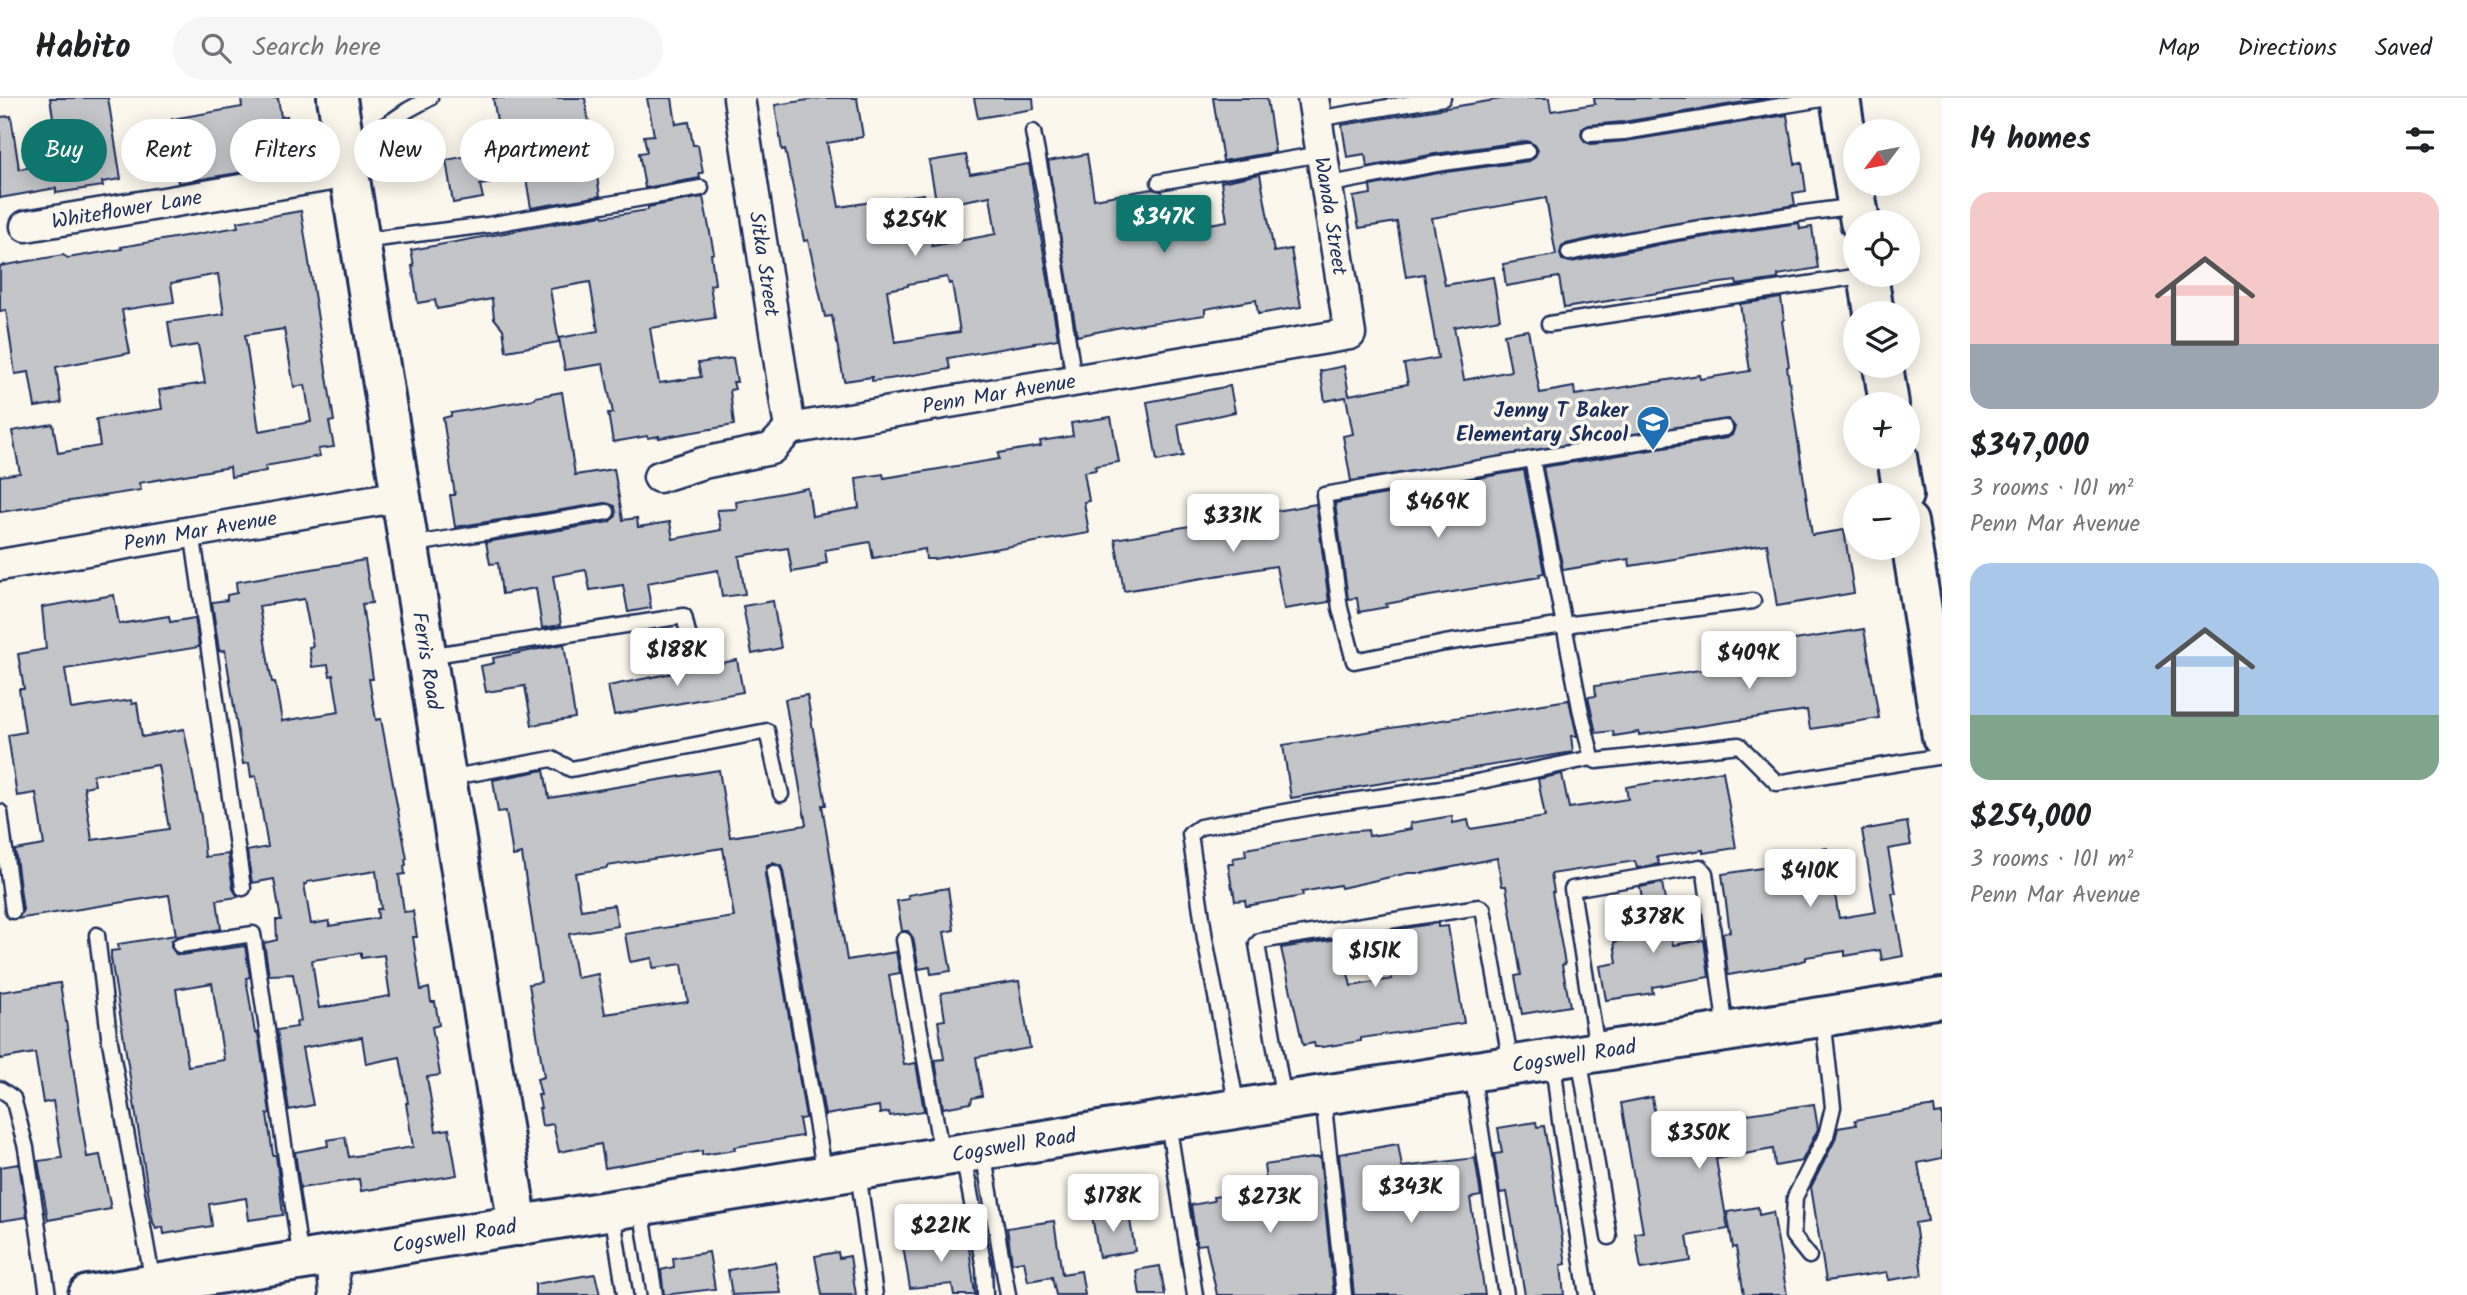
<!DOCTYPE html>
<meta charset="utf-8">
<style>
body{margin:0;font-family:Kalam,sans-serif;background:#f6f6f6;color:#202124;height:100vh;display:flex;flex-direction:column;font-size:26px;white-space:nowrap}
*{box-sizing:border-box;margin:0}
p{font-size:23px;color:#757577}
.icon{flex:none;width:38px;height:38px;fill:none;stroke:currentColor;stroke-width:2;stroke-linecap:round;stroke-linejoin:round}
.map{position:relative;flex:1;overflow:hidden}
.side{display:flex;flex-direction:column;background:#fff;width:525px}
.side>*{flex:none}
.top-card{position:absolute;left:21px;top:21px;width:665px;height:63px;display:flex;gap:14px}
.needle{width:46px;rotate:238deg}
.buttons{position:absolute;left:1843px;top:21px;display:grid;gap:14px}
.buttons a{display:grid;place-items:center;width:77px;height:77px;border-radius:50%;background:#fff;box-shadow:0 4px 18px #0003;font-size:35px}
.price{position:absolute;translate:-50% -60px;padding:0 16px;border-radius:7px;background:#fff;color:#222;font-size:23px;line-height:46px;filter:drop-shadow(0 2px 4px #0008)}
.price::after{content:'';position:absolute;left:50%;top:42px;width:21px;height:16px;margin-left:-10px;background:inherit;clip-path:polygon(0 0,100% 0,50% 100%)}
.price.active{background:#0f766e;color:#fff}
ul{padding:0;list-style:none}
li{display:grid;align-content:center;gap:14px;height:371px;padding:0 28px}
li span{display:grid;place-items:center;height:217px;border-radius:21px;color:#555}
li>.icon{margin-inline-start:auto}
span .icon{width:126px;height:126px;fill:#fffc;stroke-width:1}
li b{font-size:30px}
h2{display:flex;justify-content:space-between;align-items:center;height:84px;padding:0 28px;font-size:30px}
.pill{padding:0 24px;border-radius:32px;background:#fff;box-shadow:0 4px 18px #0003;font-size:24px;line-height:63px}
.pill.active{background:#0f766e;color:#fff}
header{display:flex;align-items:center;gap:42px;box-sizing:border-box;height:98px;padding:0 35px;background:#fff;border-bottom:2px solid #e0e0e0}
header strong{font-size:33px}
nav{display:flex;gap:38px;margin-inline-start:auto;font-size:24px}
.search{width:490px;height:63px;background:#f6f6f6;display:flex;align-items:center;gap:18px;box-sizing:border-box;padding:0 24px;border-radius:38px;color:#757577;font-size:26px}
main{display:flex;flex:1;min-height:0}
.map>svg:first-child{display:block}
.building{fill:#c3c5c9;stroke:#1b2f5e;stroke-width:2;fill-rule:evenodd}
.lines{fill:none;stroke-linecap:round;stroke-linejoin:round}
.lane-casing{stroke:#1b2f5e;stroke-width:19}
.street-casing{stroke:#1b2f5e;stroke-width:35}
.secondary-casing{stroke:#1b2f5e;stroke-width:44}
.lane{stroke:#fbf7ec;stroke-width:14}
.street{stroke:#fbf7ec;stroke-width:30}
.secondary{stroke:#fbf7ec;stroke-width:38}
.labels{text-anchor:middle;stroke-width:7;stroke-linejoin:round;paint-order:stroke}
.street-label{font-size:21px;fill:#1b2f5e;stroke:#fbf7ec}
.poi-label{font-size:21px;font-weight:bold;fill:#1b2f5e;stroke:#fbf7ec;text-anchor:end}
</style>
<header>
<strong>Habito</strong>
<div class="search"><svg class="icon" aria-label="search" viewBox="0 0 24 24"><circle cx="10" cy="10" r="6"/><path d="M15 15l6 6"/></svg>Search here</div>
<nav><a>Map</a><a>Directions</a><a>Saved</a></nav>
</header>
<main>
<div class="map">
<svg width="1942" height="1197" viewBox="0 0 1942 1197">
<rect width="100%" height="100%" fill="#fbf7ec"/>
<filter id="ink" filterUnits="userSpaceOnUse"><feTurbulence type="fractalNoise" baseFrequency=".0143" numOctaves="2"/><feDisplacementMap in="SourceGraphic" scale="14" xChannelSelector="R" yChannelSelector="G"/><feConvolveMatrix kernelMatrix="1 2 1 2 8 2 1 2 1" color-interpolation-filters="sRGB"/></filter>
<g filter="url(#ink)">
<g class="building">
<path d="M50 0H108L121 81 102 84 103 88 56 95V90L0 100V19L11 18 19 71 73 63 67 24 54 26Z"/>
<path d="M241 0H278L281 19 287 18 292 51 283 52 285 67 178 85 172 49 176 48 172 21 242 9Z"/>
<path d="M493 0H585L600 98 531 110 526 80 480 87 483 100 453 105 446 62 502 52Z"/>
<path d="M647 0H672L676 26 689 24 693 47H698L703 75H699L700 80 645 90 639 55 647 54 644 38 654 37Z"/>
<path d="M821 0H857L863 39 827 45 839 109 924 96 932 148 996 136 990 98 937 108 929 63 966 57 970 76 1029 66 1058 241 948 260 950 271 889 281 872 283V279L844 283 832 218 825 219 808 142 804 143 785 51 782 52 775 7ZM947 179 949 186 952 185 960 234 895 244 887 192 908 188V186Z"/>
<path d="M974 0H1033L1034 11 978 20Z"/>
<path d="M1213 0H1267L1275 54 1223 63Z"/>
<path d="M1507 0H1549L1551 13 1595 6 1594 0H1769L1623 24 1589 27 1582 31 1581 37 1585 44 1591 46 1626 43 1787 17 1795 66 1802 65 1806 93 1793 95 1795 107 1603 138 1566 146 1562 148 1560 156 1562 162 1571 164 1678 143 1799 125 1800 131 1812 129 1818 170 1778 177V181L1737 187 1736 183 1720 185 1564 210 1559 179 1506 188 1503 166 1556 157 1546 100 1432 120 1445 187 1493 179 1500 221 1454 229 1464 282 1511 273 1504 236 1528 232 1540 295 1574 289 1575 297 1699 277 1700 281 1750 273 1740 206 1781 200 1784 222 1782 223 1789 268 1787 269 1812 437 1844 432 1854 495 1777 508 1767 446 1630 468 1629 461 1563 472 1543 369 1727 340 1732 337 1735 329 1728 321 1351 383 1343 338 1353 336 1346 299 1325 303 1320 273 1344 268 1349 297 1408 286 1404 266 1438 260 1424 176 1406 179 1397 124 1359 130 1353 99 1371 96 1370 88 1438 75 1529 63 1534 60 1538 52 1535 47 1527 43 1435 56 1367 69 1365 56 1347 59 1342 27Z"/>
<path d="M1087 56 1094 101 1152 91 1162 93 1168 133 1227 123 1221 84 1260 76 1274 154 1291 151 1301 209 1258 216 1256 202 1205 211V217L1116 230 1077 238 1048 63Z"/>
<path d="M703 99 714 155 711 156 715 186 710 187 715 220 650 230 659 285 701 279 698 265 733 260 737 284H733L735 291 730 292 734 327 659 340V338L648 340 647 338 613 344 608 315H613L603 266 565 272 559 240 598 233 590 184 550 191 559 244 506 253 503 231 494 220 492 201 437 211 435 202 418 205 412 168H414L411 152 603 117 604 119 648 112V109Z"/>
<path d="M301 113 334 323 329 324 334 349 318 351 320 358 265 368 266 373 231 379 230 369 139 385 141 392 0 414V378L20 375 12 333 53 326 58 355 100 348 96 321 162 311 159 292 205 285 198 247 172 251 168 224 224 216 218 176 171 185 174 204 122 212 130 255 56 269 61 305 35 309 29 274 15 276 6 212 0 213V168L63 157 68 160 122 151 121 149 238 129 237 124ZM284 231 294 289 305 287 311 324 259 333 245 237Z"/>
<path d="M1230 288 1235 314 1178 326 1183 358 1157 363 1147 304Z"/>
<path d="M562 294 575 377 614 371 623 422 637 420 638 429 670 424 673 441 721 432 717 412 737 411 736 404 808 390 812 418 859 410 856 380 883 376 884 380 999 361 998 355 1041 348 1040 343 1073 338 1071 325 1111 319 1119 364 1095 368 1096 372 1084 374 1089 403 1084 404 1089 435 934 461H926L925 451 873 460 870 444 825 452 827 465 818 467 819 469 792 474 788 450 739 458 745 496 722 499 718 472 647 485 651 510 628 514 623 487 590 492 586 472 553 478 561 527 542 530 536 490 502 496 498 465 490 466 486 444 609 424 616 418 615 408 605 405 455 429 450 397H455L443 320 451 318V315L535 301V299Z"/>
<path d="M1524 372 1544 475 1539 476 1540 479 1418 500 1386 506 1387 509 1359 514 1357 500 1348 501 1335 405Z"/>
<path d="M1316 406 1329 504 1284 511 1276 468 1124 493 1115 441Z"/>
<path d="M365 462 372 505 362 506 373 581H369L376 622 381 621 407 761H405L406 767 404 768 405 776 399 777 404 814 413 813 417 839H413L421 892 429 890 431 904H435L439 927 432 929 440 977 427 979 436 1033 449 1031 457 1077 361 1093 359 1081 300 1090 295 1054 328 1048 327 1042 345 1039 349 1059 413 1049 406 1005H408L400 959 366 966 362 939 302 950 313 1007 289 1012 277 932 297 929 296 924 301 923 293 876 269 877 264 845 277 842 276 822H281L274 781 252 785 247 753 268 749 256 678 251 679 249 665 243 666 225 552 219 553 212 504 227 502V497L237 495 236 484ZM304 501 313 548 309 549 312 569 328 567 330 578 333 577 339 614 282 623 275 584H272L269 568 259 508ZM376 773 381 811H377L378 820 329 828V823L311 826 304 786H307V784ZM361 855V860L384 857 390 898 319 910 312 862Z"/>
<path d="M114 497 119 526 169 518 170 524 195 520 199 549 65 571 71 611 131 602 132 606 137 605 142 639 184 631 201 719 205 759 228 756 233 791 238 799 217 802 221 831 178 838 171 843V849L176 856 181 857 245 848 250 879 246 880 255 935H258L270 1015 267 1016 273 1057H276L283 1117 249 1122 246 1100 209 1106 212 1128 164 1136 163 1129 156 1131 153 1124 111 860V853L119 852 118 846 176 837 169 797 17 821 23 812 15 752 44 747 36 695 17 698 8 637 25 634 19 591H24L18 556 46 551 42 509ZM158 667 169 731 92 742 84 689 95 687 93 677ZM212 885 224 962 188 968 176 891Z"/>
<path d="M773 503 781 550 752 556 743 508Z"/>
<path d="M1864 531 1879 620 1810 631 1807 612 1639 637V634L1614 638 1613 633 1596 635 1588 599 1596 598 1595 588 1785 559 1782 544Z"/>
<path d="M564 546 575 620 532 627 525 588 486 594 481 568 494 565 493 560Z"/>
<path d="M737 562 743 594 614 617 608 588Z"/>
<path d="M807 597 826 707H822L847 862 896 854 900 875 889 877 904 967 916 965 924 1013 890 1018 889 1014 880 1016 879 1008 825 1017 783 773 781 768 773 765 767 768 765 777 806 1020 799 1021 802 1038 734 1049 735 1052 702 1057V1053L605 1070 601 1046 559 1054 553 1026 542 1028 539 1010H541L538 997H541L537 981 544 979 529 886 541 884 522 756 513 758 506 713 498 714 493 682 544 672 549 700 719 672 730 739 806 727 785 601ZM723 750 734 819 625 836 630 864 652 860 653 870 682 866 688 904 605 916 598 876 577 880 576 878 569 836 618 828 614 807 581 812 575 775 607 770V768Z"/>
<path d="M1569 602 1577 638H1571L1573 654 1291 700 1283 647Z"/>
<path d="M1723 673 1736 750 1703 755V752L1657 759 1659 766 1637 770 1635 763 1551 776 1554 794H1552L1565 866 1562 867 1570 908 1522 916 1515 878 1521 877 1506 788H1502L1497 760 1424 775H1408L1341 790 1340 787 1302 794 1303 798 1246 808 1245 802 1235 803 1233 790H1232L1228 766H1234L1233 760 1246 758 1245 751 1344 734 1368 732 1369 738 1389 735 1411 731 1410 725 1452 718 1453 725 1468 722 1470 731 1545 719 1538 681 1562 676 1569 710 1628 701 1626 689Z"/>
<path d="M1907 724 1911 747 1888 751 1896 795H1892L1903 858 1882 862 1880 852 1845 858V853L1806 859V862L1786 867 1728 877 1723 835 1730 834 1722 776 1807 763 1805 753 1827 750 1839 820 1876 814 1862 732Z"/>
<path d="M1662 785 1673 847 1704 842 1709 879 1652 889 1653 895 1606 902 1600 868 1617 865 1614 844 1649 838 1640 789Z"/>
<path d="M948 790 954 832 944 834 951 873 931 876 930 869 919 871 913 840 908 833H902L897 803 909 801 908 797Z"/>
<path d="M1438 825V829L1448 828 1464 925 1361 940V943L1323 949H1315L1314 945 1303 947 1281 850 1337 841 1339 855 1343 854 1351 888 1392 881 1389 846 1393 845 1391 832Z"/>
<path d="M1019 883 1030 950 976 959 982 998 972 1000 971 1005 943 1010 935 962 944 961 938 923 945 922 941 895Z"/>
<path d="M60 885 87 1059 100 1057 111 1111 48 1122 38 1063 62 1060 53 1003 43 1005 35 955 0 961V894Z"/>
<path d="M1652 999 1658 1037 1715 1028 1714 1021 1814 1006 1818 1031 1802 1063 1775 1068 1773 1051 1716 1061 1728 1131 1687 1138 1691 1163 1641 1171 1635 1135 1643 1134 1621 1005Z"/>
<path d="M1928 1009H1934L1935 1016 1942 1015V1060L1918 1065 1928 1123 1915 1125 1922 1177 1889 1182 1887 1174 1826 1183 1811 1089 1835 1042 1838 1030 1856 1027 1855 1022Z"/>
<path d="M1536 1024 1537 1029 1544 1028 1553 1080 1566 1166 1561 1167 1564 1197H1525L1507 1094 1500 1095 1494 1056 1502 1055 1498 1030Z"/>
<path d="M1398 1046 1402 1069 1475 1060 1481 1098 1470 1100 1485 1197H1354L1339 1056Z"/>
<path d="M1320 1059 1334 1197H1217L1206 1146 1197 1147 1191 1107 1214 1103 1213 1099 1267 1091 1264 1067Z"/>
<path d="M19 1066 27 1119 0 1123V1069Z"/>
<path d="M1758 1109 1759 1117 1773 1114 1787 1197H1744L1736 1149 1733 1150 1727 1114Z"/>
<path d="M1114 1114 1115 1119 1129 1116 1135 1153 1099 1159 1092 1118Z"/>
<path d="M1054 1123 1062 1176 1081 1173 1085 1197H1056L1052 1179 1028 1183 1024 1163 1012 1165 1007 1130Z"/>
<path d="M967 1133 975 1197H954L952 1186 910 1190 903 1148 948 1141 953 1135Z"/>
<path d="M709 1154 715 1191 664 1197 661 1172 674 1169 673 1160Z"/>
<path d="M838 1154 839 1160 850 1158 856 1197H822L815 1158Z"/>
<path d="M775 1164 781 1195 732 1197 728 1172Z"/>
<path d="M1160 1168 1165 1197H1140L1136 1172Z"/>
<path d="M595 1176 600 1197H535V1186Z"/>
</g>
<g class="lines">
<defs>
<g id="lane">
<path d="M1316 21 1443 0"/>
<path d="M1033 34 1046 102 1074 282"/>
<path d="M1590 36 1624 34 1828 0"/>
<path d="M350 51 408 12 430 0"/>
<path d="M1159 84 1321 56"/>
<path d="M1326 87 1436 66 1528 53"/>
<path d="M361 143 488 127 701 90"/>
<path d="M1569 155C1664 133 1760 121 1856 108"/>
<path d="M1549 226 1867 177"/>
<path d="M1725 330 1532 361 1580 610 1592 660 1596 663 1739 647 1777 685 1942 658"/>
<path d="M1532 361 1324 397 1340 510 1354 563 1445 545 1564 527 1753 503"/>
<path d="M192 433 243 790"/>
<path d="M410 447 607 414"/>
<path d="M428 558 684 518 690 544"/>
<path d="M448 680 552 661 571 671 767 633 781 696"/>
<path d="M0 714 13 813"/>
<path d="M774 775 825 1077"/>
<path d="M97 837 109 938 153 1185"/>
<path d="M904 842 942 1058"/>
<path d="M180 847 253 836 301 1162"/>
<path d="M1597 951 1572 791 1700 769 1705 775 1726 932"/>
<path d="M1579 958 1609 1139"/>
<path d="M1553 963 1560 1023 1587 1197"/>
<path d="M1472 974 1506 1197"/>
<path d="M0 991 13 1000 26 1050 48 1197"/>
<path d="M1323 999 1344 1197"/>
<path d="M1284 1002 1257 846 1260 843 1479 809 1483 811 1511 966"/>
<path d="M1237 1009 1205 841 1190 736 1200 729 1317 708 1462 687 1592 660"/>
<path d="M1168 1024 1195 1197"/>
<path d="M983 1054 1008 1197"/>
<path d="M963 1057 984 1170 985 1197"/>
<path d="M858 1074 875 1197"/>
<path d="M641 1109 655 1197"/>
<path d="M612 1113 625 1197"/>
<path d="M1809 1158 1793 1138 1795 1099 1826 1038 1833 1009 1823 920"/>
</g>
<g id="street">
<path id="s1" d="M739 0 790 331"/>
<path id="s2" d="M26 128 349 74"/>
<path id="s3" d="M659 379 703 365 771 351 790 331 1350 236 1313 0"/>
<path id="s4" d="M0 467 401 398"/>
<path d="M332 1158 335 1197"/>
</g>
<g id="secondary">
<path id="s5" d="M337 0 518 1128"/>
<path d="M1840 0 1860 124"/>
<path d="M1868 177 1874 215"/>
<path d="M1883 268 1889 306"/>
<path d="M1897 359 1903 397"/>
<path d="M1908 424 1942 639"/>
<path id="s6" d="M88 1197 1285 1003 1942 900"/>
</g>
</defs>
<use href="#lane" class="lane-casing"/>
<use href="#street" class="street-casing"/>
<use href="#secondary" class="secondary-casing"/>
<use href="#lane" class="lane"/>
<use href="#street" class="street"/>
<use href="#secondary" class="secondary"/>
</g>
</g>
<defs>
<symbol id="school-pin" viewBox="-11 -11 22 30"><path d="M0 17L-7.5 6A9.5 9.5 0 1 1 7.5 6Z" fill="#1f6fb2" stroke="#fbf7ec"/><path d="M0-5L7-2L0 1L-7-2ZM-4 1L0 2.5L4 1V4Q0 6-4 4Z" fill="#fff"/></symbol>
</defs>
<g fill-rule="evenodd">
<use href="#school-pin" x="1634" y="305" width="38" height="52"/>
</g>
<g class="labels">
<g class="street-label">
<text dy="7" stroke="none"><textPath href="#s2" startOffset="102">Whiteflower Lane</textPath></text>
<text transform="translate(1331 118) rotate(81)" y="7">Wanda Street</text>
<text dy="7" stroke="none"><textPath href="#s1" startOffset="168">Sitka Street</textPath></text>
<text dy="7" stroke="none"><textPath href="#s3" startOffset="355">Penn Mar Avenue</textPath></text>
<text dy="7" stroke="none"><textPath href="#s4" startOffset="203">Penn Mar Avenue</textPath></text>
<text dy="7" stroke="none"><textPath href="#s5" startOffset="570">Ferris Road</textPath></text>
<text dy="7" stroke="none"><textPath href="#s6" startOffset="1505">Cogswell Road</textPath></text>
<text dy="7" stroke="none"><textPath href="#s6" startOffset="938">Cogswell Road</textPath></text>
<text dy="7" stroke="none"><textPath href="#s6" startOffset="371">Cogswell Road</textPath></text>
</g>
<g class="poi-label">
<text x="1628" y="319">Jenny T Baker<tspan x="1628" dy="24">Elementary Shcool</tspan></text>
</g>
</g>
</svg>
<div class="buttons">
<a><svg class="needle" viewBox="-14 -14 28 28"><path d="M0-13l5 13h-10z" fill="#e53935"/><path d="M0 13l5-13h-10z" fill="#757577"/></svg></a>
<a><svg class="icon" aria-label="locate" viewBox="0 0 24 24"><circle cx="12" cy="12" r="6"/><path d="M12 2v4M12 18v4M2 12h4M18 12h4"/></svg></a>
<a><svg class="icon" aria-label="layers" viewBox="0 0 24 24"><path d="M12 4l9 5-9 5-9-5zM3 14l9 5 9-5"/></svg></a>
<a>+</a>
<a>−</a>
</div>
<b class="price active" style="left:1164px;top:157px">$347K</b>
<b class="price" style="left:915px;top:160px">$254K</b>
<b class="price" style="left:1438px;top:442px">$469K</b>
<b class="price" style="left:1233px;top:456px">$331K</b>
<b class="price" style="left:677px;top:590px">$188K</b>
<b class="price" style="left:1749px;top:593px">$409K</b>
<b class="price" style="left:1810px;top:811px">$410K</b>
<b class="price" style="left:1653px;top:857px">$378K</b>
<b class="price" style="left:1375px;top:891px">$151K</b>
<b class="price" style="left:1699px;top:1073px">$350K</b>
<b class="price" style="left:1411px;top:1127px">$343K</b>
<b class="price" style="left:1113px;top:1136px">$178K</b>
<b class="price" style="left:1270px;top:1137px">$273K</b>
<b class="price" style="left:941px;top:1166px">$221K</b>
<div class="top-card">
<a class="pill active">Buy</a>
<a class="pill">Rent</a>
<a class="pill">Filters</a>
<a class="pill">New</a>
<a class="pill">Apartment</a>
</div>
</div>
<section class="side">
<h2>14 homes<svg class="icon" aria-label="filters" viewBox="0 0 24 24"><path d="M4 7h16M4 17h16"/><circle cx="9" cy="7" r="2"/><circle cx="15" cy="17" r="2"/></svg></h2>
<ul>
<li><span style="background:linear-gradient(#f6c9c9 70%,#9aa5b1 0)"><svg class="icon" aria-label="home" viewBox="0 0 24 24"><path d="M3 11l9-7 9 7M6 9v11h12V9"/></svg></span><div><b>$347,000</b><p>3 rooms · 101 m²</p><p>Penn Mar Avenue</p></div></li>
<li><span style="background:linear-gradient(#a9c7e8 70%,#7fa58c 0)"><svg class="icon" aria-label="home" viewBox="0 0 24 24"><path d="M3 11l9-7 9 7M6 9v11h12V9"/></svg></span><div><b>$254,000</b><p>3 rooms · 101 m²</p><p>Penn Mar Avenue</p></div></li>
</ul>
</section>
</main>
